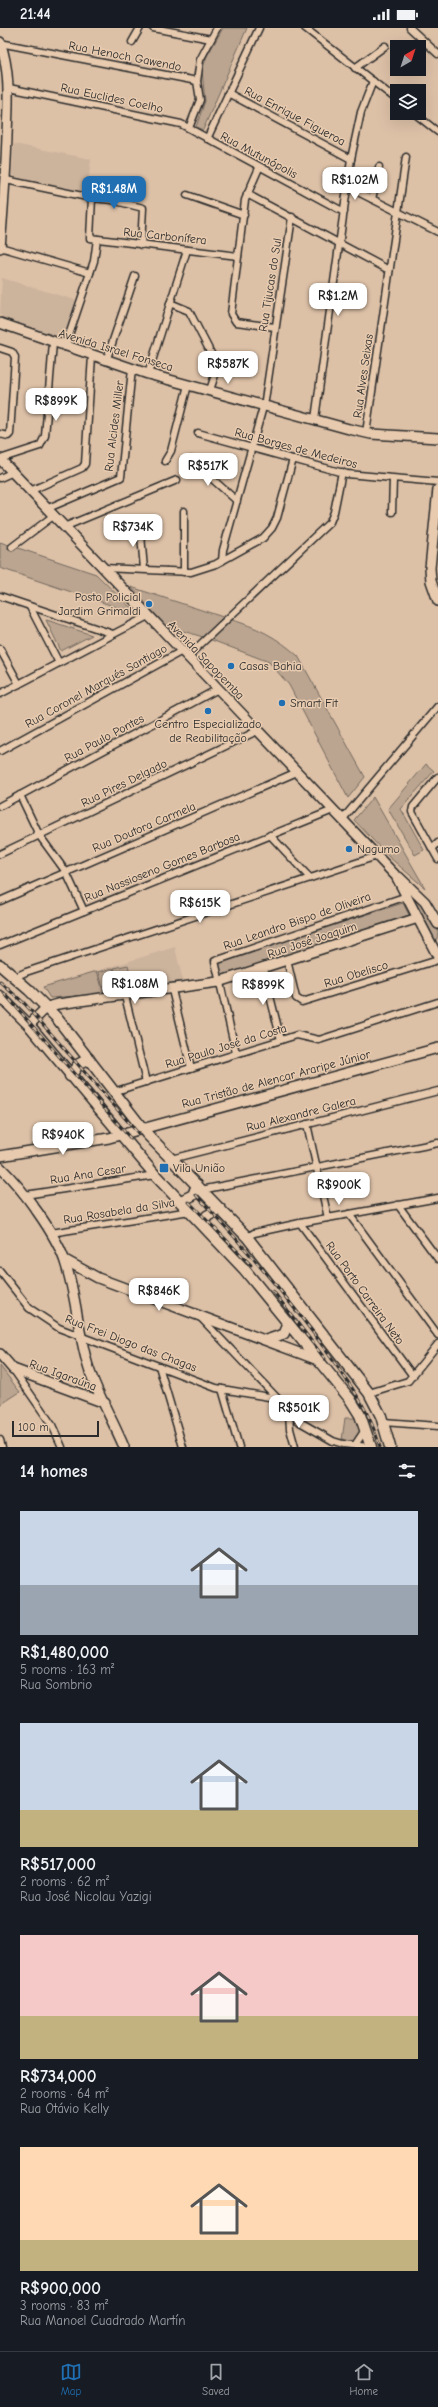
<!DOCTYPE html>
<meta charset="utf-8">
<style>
body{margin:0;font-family:"Comic Neue",sans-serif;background:#242831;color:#f1f3f6;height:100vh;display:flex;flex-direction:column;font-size:15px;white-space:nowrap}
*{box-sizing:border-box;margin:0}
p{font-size:13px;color:#9ea1a6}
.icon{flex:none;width:22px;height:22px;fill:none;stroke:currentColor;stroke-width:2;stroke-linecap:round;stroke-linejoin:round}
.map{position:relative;height:1419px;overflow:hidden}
.panel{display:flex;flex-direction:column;background:#171b24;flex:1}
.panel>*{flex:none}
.needle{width:26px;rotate:39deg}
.buttons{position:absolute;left:390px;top:12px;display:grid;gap:8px}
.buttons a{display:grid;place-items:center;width:36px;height:36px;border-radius:0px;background:#171b24;box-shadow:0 4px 16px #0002;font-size:20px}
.scale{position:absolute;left:12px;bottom:10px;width:87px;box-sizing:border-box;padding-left:4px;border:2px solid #2b2b2b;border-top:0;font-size:11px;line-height:14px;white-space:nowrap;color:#2b2b2b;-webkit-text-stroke:3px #e8cbaf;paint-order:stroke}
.price{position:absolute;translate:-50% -34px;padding:0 9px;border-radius:8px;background:#fff;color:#222;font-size:13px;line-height:26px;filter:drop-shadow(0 1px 2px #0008)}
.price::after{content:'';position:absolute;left:50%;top:24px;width:12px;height:9px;margin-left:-6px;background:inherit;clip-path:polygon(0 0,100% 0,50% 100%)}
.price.selected{background:#1f6fb2;color:#fff}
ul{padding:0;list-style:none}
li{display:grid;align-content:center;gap:8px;height:212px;padding:0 20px}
li span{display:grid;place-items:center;height:124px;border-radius:0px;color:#555}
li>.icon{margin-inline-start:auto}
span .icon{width:72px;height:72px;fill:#fffc;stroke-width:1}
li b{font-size:17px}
h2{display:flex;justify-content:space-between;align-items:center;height:48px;padding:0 20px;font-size:17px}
.status{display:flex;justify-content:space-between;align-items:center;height:28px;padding:0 20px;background:#171b24;direction:ltr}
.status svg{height:11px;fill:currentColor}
.tabs{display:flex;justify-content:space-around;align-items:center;height:56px;border-top:1px solid #363941;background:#171b24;font-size:11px;color:#9ea1a6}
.tabs a{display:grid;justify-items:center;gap:2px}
.tabs .selected{color:#1f6fb2}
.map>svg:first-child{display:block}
.built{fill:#ccb39c}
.green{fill:#bba590;stroke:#73685e}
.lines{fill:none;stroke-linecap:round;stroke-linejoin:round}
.street-casing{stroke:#2b2b2b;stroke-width:9}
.secondary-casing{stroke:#2b2b2b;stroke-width:12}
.primary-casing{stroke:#2b2b2b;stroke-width:13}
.street{stroke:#e8cbaf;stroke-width:6}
.secondary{stroke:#e8cbaf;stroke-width:9}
.primary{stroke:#e8cbaf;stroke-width:10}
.rail-casing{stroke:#2b2b2b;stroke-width:3}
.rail{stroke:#e8cbaf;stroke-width:1.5;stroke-dasharray:4.5;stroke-linecap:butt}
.poi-dot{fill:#1f6fb2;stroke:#e8cbaf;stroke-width:1.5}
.labels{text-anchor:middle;stroke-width:3;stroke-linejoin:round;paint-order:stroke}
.street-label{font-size:12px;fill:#2b2b2b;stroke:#e8cbaf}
.poi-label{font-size:12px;fill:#2b2b2b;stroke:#e8cbaf;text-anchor:start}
</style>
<div class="status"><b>21:44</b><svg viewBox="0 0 49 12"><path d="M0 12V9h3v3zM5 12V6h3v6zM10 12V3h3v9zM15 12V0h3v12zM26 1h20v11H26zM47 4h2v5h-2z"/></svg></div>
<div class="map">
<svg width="438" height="1419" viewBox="0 0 438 1419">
<rect width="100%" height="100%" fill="#ddc1a7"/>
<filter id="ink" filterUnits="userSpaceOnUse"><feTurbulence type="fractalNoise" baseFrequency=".025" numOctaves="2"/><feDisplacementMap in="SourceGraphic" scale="8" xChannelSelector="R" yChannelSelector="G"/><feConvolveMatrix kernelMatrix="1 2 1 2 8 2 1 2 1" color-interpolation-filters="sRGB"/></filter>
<g filter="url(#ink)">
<g class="built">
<path d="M14 116 91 131 87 165 12 148Z"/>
<path d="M2 250 78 273 65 310H60L3 290 0 286Z"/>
<path d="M175 919 183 954 104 966 97 943Z"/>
</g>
<g class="green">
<path d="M223 0H247L203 102 196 99 205 73 202 42 207 28Z"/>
<path d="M0 514 96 546 137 586 0 540Z"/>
<path d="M131 559 223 589 203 609 166 598Z"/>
<path d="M229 591C257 599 277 609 298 628L365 749 348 770 289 657 269 634 209 611Z"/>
<path d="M46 592 50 593 92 607 61 623Z"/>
<path d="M426 736 434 743 401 781 424 822 415 827 388 781Z"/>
<path d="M373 769 425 860 389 829 354 792Z"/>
<path d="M416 872 420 873 438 903 437 911 434 913 414 874Z"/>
<path d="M403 875 409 887 220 948 218 934Z"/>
<path d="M128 937 133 958 119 962 114 940Z"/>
<path d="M113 940 118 962 104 965 99 944Z"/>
<path d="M97 943 104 966 50 970 43 959Z"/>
<path d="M0 1338 20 1364 0 1377Z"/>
<path d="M345 1390H355L361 1406 355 1414 342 1412Z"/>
</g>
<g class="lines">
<defs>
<g id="street">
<path d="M153 0 211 11"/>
<path d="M305 0 397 72"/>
<path d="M410 0 438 26"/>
<path d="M132 14 140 0"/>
<path d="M0 15 197 53"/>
<path d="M355 40 385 18"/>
<path d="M9 60 181 96 344 184"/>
<path d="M228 65 351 131"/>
<path d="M414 85 438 104"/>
<path d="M189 100 200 72 197 53 200 32 217 0"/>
<path d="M207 111 259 0"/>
<path d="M259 140 245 172 231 286 236 294 275 299"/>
<path d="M6 152 92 170 90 210 238 228"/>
<path d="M348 159 438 204"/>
<path d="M247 166 389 242"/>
<path d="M187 167 244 187"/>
<path d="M92 170 112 172 143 180 141 217"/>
<path d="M372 171 379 139"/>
<path d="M0 219 90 245"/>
<path d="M170 275 189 283 216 335 217 341 210 362"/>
<path d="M65 319 94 233 97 211"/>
<path d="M0 320 12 324 15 329 10 406 8 408 0 406"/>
<path d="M106 333 135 248"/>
<path d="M148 346 187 222"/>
<path d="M315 391 351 131 361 84 373 53"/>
<path d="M198 405 347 446 438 454"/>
<path d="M366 405 406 129"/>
<path d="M0 431 40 418 45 408 53 315"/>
<path d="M191 432 237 473"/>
<path d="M165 433 171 423 188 357"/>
<path d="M0 450 11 445"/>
<path d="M30 463 82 440 85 436 92 328"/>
<path d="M46 481 121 449 132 341"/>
<path d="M392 484 393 451"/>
<path d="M140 496 144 541"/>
<path d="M64 499 177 452"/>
<path d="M12 519 53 488"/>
<path d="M222 533 223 522 265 372 292 189"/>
<path d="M103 540 191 544 216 536 263 510 272 500 277 490 293 431"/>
<path d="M184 544V483"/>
<path d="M0 568 113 606"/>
<path d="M30 579 59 635"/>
<path d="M0 621 19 656"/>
<path d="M187 629 330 494 334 484 342 444"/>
<path d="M0 666 148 588"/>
<path d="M0 723 182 623"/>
<path d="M438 749 413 779 412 784 438 831"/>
<path d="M20 767 39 807 66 844 84 883"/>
<path d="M0 778 218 661"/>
<path d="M342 792 438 678"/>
<path d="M270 807 310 850"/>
<path d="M432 821 438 815"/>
<path d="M0 826 257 703"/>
<path d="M0 873 297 744"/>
<path d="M0 917 333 782"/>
<path d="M287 932 296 970 302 974 438 932"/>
<path d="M263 940 281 1012"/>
<path d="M15 949 26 944 377 828"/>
<path d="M172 962 191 1040"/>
<path d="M125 968 146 1054"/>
<path d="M236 1025 215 933 407 868"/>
<path d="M113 1064 281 1012 297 1007 319 1012 438 974"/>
<path d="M307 1096 328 1190"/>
<path d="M171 1131 438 1063"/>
<path d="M201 1162 438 1115"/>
<path d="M25 1167 155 1147"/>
<path d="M398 1177 438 1231"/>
<path d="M349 1186 438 1307"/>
<path d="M300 1195 413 1348"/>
<path d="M51 1205 190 1183"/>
<path d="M247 1209 254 1205 300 1195 438 1170"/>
<path d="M0 1243 29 1280 59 1300 216 1360 275 1370"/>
<path d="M201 1290 300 1394 333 1413 343 1416 368 1419"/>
<path d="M159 1338 183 1419"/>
<path d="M13 1341 52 1397 62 1419"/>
<path d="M222 1361 239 1419"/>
<path d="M369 1365 408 1353 438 1316"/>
<path d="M289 1385 290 1401 295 1419"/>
<path d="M383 1394 438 1398"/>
<path d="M0 1412 2 1419"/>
<path d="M355 1417 365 1402"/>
</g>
<g id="secondary">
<path d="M0 14C11 45 8 75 7 107 6 145 3 182 0 220"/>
<path d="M0 295 148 346 349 401 371 406 438 410"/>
<path d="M0 431 396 848 438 929"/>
<path d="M438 461 430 540 431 553 438 573"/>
<path d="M399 849 425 874 438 896"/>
<path d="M29 997 47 979 58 976 218 954 418 890"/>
<path d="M0 1128 109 1110 438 1020"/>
<path d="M0 1139C22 1160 58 1208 66 1237 77 1271 78 1307 89 1341 98 1367 113 1393 124 1419"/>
<path d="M65 1232 98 1250 318 1332"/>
<path d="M266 1312 284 1306 288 1296"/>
<path d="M0 1326 13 1341 105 1375"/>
</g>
<g id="primary">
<path d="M0 937 29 962 56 989 146 1105 247 1209 369 1365 381 1388 390 1419"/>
<path d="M0 968 29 997 155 1147 244 1241 350 1371 360 1387 371 1419"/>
<path d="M70 1048 79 1036 89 1031"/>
<path d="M181 1173 193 1167 197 1157"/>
<path d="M203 1196 207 1188 220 1181"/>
</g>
</defs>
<use href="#street" class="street-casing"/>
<use href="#secondary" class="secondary-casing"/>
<use href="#primary" class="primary-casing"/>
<use href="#street" class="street"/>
<use href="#secondary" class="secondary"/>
<use href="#primary" class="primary"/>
<defs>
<g id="rail">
<path d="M0 954 25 976 138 1105"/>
<path d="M4 965 131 1111"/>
<path d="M196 1167C243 1217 288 1269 327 1324 350 1357 369 1380 380 1419"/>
<path d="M189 1174 251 1237"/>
<path d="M273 1263 325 1331"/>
</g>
</defs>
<use href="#rail" class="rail-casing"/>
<use href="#rail" class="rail"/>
</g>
</g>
<g class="poi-dot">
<circle cx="149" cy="576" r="4"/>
<circle cx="231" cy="638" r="4"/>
<circle cx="282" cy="675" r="4"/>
<circle cx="208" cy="683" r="4"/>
<circle cx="349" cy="821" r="4"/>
<rect x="159" y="1135" width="10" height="10" rx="2"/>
</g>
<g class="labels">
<g class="street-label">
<text transform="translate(125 28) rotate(11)" y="4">Rua Henoch Gawendo</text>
<text transform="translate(112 70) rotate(12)" y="4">Rua Euclides Coelho</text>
<text transform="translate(295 88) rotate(28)" y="4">Rua Enrique Figueroa</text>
<text transform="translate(259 127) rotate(28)" y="4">Rua Mutunópolis</text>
<text transform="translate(165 208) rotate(6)" y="4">Rua Carbonífera</text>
<text transform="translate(270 257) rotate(-81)" y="4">Rua Tijucas do Sul</text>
<text transform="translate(116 322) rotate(17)" y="4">Avenida Israel Fonseca</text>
<text transform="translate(363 348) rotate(-82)" y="4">Rua Alves Seixas</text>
<text transform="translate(114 398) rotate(-83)" y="4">Rua Alcides Miller</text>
<text transform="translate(296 420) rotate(15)" y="4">Rua Borges de Medeiros</text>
<text transform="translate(206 632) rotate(46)" y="4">Avenida Sapopemba</text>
<text transform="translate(96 658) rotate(-29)" y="4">Rua Coronel Marqués Santiago</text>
<text transform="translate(104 710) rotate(-28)" y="4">Rua Paulo Pontes</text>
<text transform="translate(124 755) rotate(-26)" y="4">Rua Pires Delgado</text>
<text transform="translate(144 799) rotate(-23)" y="4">Rua Doutora Carmela</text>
<text transform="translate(162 839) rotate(-22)" y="4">Rua Nassioseno Gomes Barbosa</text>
<text transform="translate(297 893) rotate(-19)" y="4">Rua Leandro Bispo de Oliveira</text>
<text transform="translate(312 912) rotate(-18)" y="4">Rua José Joaquim</text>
<text transform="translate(356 946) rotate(-17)" y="4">Rua Obelisco</text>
<text transform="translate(226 1018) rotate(-17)" y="4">Rua Paulo José da Costa</text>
<text transform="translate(276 1051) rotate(-15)" y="4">Rua Tristão de Alencar Araripe Júnior</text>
<text transform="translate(301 1086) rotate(-14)" y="4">Rua Alexandre Galera</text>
<text transform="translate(88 1146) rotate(-9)" y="4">Rua Ana Cesar</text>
<text transform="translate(119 1183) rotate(-9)" y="4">Rua Rosabela da Silva</text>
<text transform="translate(365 1265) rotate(54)" y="4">Rua Porto Carreira Neto</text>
<text transform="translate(131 1315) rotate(21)" y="4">Rua Frei Diogo das Chagas</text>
<text transform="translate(63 1347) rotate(20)" y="4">Rua Igaraúna</text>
</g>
<g class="poi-label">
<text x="141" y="573" text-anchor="end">Posto Policial<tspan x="141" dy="14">Jardim Grimaldi</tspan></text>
<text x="239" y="642">Casas Bahia</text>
<text x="290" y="679">Smart Fit</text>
<text x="208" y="700" text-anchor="middle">Centro Especializado<tspan x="208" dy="14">de Reabilitação</tspan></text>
<text x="357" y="825">Nagumo</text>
<text x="173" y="1144">Vila União</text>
</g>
</g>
</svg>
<div class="buttons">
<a><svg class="needle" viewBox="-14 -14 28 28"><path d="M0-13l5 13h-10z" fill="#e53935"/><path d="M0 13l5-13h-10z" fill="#9ea1a6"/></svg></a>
<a><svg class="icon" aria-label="layers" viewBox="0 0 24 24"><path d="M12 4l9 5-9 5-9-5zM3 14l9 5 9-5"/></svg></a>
</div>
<div class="scale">100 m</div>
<b class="price" style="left:355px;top:173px">R$1.02M</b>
<b class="price selected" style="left:114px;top:182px">R$1.48M</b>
<b class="price" style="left:338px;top:289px">R$1.2M</b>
<b class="price" style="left:228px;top:357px">R$587K</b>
<b class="price" style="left:56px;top:394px">R$899K</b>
<b class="price" style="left:208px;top:459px">R$517K</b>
<b class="price" style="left:133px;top:520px">R$734K</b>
<b class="price" style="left:200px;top:896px">R$615K</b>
<b class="price" style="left:135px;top:977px">R$1.08M</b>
<b class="price" style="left:263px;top:978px">R$899K</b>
<b class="price" style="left:63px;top:1128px">R$940K</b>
<b class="price" style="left:339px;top:1178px">R$900K</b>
<b class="price" style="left:159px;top:1284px">R$846K</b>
<b class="price" style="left:299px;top:1401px">R$501K</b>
</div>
<section class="panel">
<h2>14 homes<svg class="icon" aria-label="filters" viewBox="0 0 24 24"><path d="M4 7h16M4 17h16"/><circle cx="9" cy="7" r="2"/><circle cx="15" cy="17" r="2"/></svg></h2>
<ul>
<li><span style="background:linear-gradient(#c9d6e8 60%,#9aa5b1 0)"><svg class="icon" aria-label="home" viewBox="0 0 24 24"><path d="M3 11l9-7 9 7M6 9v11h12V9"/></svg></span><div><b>R$1,480,000</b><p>5 rooms · 163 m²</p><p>Rua Sombrio</p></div></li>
<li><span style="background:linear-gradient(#c9d6e8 70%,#c2b280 0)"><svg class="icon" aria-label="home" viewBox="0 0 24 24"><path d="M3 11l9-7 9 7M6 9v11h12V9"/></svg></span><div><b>R$517,000</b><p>2 rooms · 62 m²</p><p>Rua José Nicolau Yazigi</p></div></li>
<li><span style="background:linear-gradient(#f6c9c9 65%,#c2b280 0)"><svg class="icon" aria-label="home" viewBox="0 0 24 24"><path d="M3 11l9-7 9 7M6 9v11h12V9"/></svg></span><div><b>R$734,000</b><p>2 rooms · 64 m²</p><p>Rua Otávio Kelly</p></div></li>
<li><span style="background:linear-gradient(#ffd9b3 75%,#c2b280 0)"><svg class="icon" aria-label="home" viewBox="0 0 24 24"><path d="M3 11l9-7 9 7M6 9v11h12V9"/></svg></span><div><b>R$900,000</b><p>3 rooms · 83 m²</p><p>Rua Manoel Cuadrado Martín</p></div></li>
</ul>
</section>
<nav class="tabs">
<a class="selected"><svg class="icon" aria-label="map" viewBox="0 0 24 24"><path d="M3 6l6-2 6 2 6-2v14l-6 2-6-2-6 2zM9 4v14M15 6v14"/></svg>Map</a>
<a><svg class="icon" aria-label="saved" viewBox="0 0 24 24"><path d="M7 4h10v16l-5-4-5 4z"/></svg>Saved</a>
<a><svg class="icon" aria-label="home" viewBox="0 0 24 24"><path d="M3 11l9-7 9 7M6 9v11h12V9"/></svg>Home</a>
</nav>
